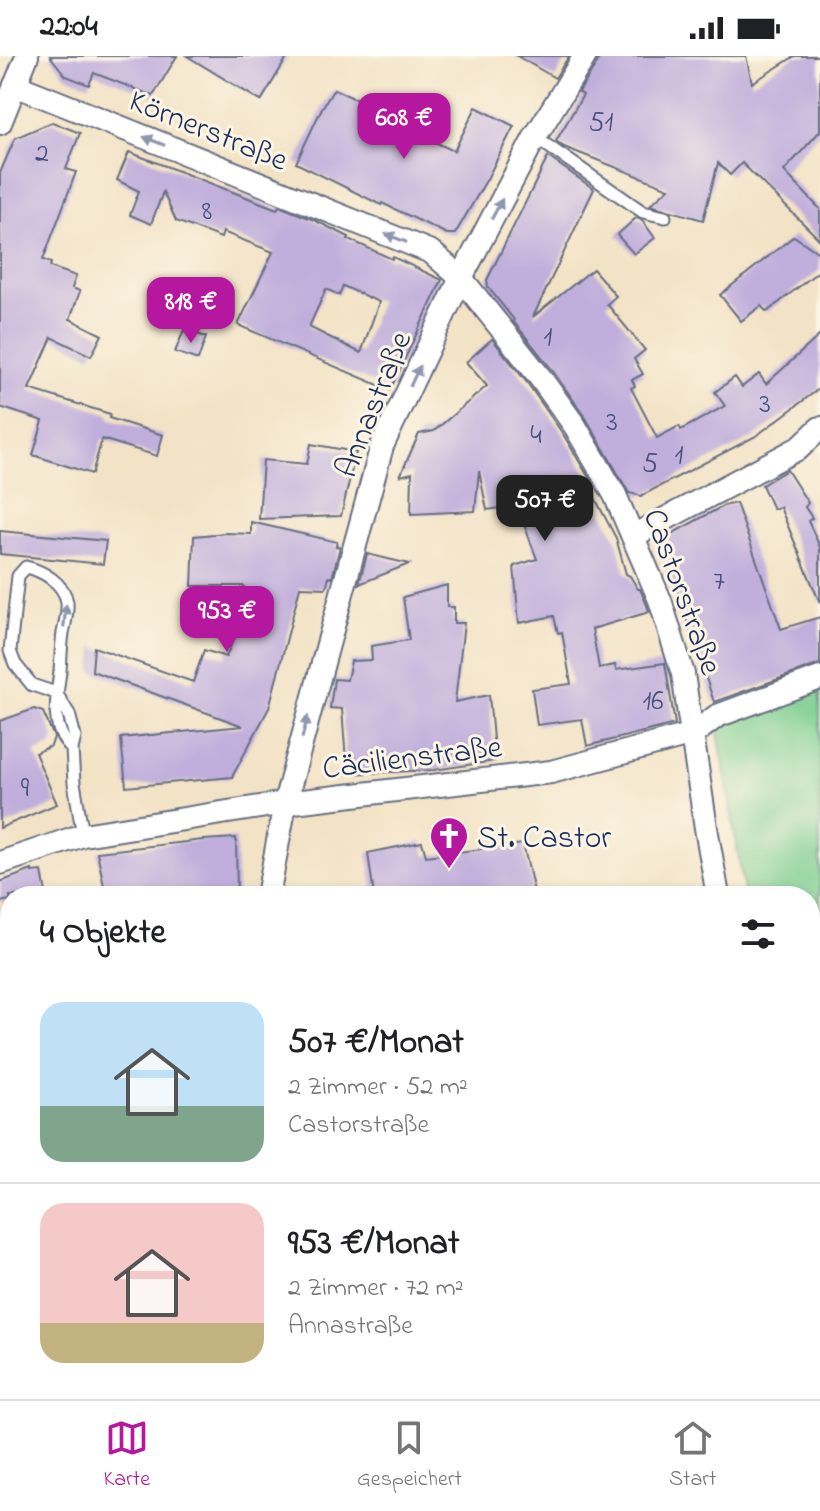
<!DOCTYPE html>
<html lang="de">
<meta charset="utf-8">
<style>
body{margin:0;font-family:"Indie Flower",sans-serif;background:#f2f2f2;color:#202124;height:100vh;display:flex;flex-direction:column;font-size:30px;white-space:nowrap}
*{box-sizing:border-box;margin:0}
p{font-size:26px;color:#757577}
.icon{flex:none;width:44px;height:44px;fill:none;stroke:currentColor;stroke-width:2;stroke-linecap:round;stroke-linejoin:round}
.map{position:relative;flex:1;overflow:hidden}
.sheet{position:absolute;left:0px;top:830px;width:820px;height:514px;display:flex;flex-direction:column;background:#fff;border-radius:32px 32px 0 0;box-shadow:0 4px 12px #0003}
.sheet>*{flex:none}
.price{position:absolute;translate:-50% -68px;padding:0 18px;border-radius:16px;background:#b5179e;color:#fff;font-size:26px;line-height:52px;filter:drop-shadow(0 2px 4px #0008)}
.price::after{content:'';position:absolute;left:50%;top:48px;width:24px;height:18px;margin-left:-12px;background:inherit;clip-path:polygon(0 0,100% 0,50% 100%)}
.price.on{background:#222;color:#fff}
ul{padding:0;list-style:none}
li{display:flex;align-items:center;gap:24px;height:200px;padding:0 40px}
li+li{border-top:2px solid #e0e0e0}
li span{display:grid;place-items:center;flex:none;width:224px;height:160px;border-radius:24px;color:#555}
li>.icon{margin-inline-start:auto}
span .icon{width:96px;height:96px;fill:#fffc;stroke-width:1}
li b{font-size:34px}
h2{display:flex;justify-content:space-between;align-items:center;height:96px;padding:0 40px;font-size:34px}
.status{display:flex;justify-content:space-between;align-items:center;height:56px;padding:0 40px;background:#fff;direction:ltr}
.status svg{height:22px;fill:currentColor}
.dock{display:flex;justify-content:space-around;align-items:center;height:112px;border-top:2px solid #e0e0e0;background:#fff;font-size:22px;color:#757577}
.dock a{display:grid;justify-items:center;gap:4px}
.dock .on{color:#b5179e}
.map>svg:first-child{display:block}
.green{fill:#7acd90;stroke:#4a7e77;stroke-width:2}
.building{fill:#c0aedc;fill-rule:evenodd}
.lines{fill:none;stroke-linecap:round;stroke-linejoin:round}
.service-casing{stroke:#676e82;stroke-width:15}
.minor-casing{stroke:#676e82;stroke-width:26}
.service{stroke:#fff;stroke-width:11}
.minor{stroke:#fff;stroke-width:22}
.oneway{fill:#8d97ae}
.labels{text-anchor:middle;stroke-width:6;stroke-linejoin:round;paint-order:stroke}
.number-label{font-size:28px;fill:#444f7e}
.street-label{font-size:32px;fill:#1b2f5e;stroke:#fcf5e5}
.poi-label{font-size:32px;fill:#1b2f5e;stroke:#fcf5e5;text-anchor:start}
</style>
<div class="status"><b>22:04</b><svg viewBox="0 0 49 12"><path d="M0 12V9h3v3zM5 12V6h3v6zM10 12V3h3v9zM15 12V0h3v12zM26 1h20v11H26zM47 4h2v5h-2z"/></svg></div>
<div class="map">
<svg width="820" height="1343" viewBox="0 0 820 1343">
<rect width="100%" height="100%" fill="#fcf5e5"/>
<filter id="ink" filterUnits="userSpaceOnUse"><feTurbulence type="fractalNoise" baseFrequency=".0125" numOctaves="2"/><feDisplacementMap in="SourceGraphic" scale="16" xChannelSelector="R" yChannelSelector="G"/><feConvolveMatrix kernelMatrix="1 2 1 2 8 2 1 2 1" color-interpolation-filters="sRGB"/></filter>
<filter id="wash" filterUnits="userSpaceOnUse"><feTurbulence type="fractalNoise" baseFrequency=".006" numOctaves="4" result="noise"/><feDisplacementMap in="SourceGraphic" scale="32" xChannelSelector="R" yChannelSelector="G"/><feGaussianBlur stdDeviation="1.8" result="paint"/><feColorMatrix in="noise" values="0 0 0 0 0 0 0 0 0 0 0 0 0 0 0 0 0 1.4 0 .05"/><feComposite in="paint" operator="in"/></filter>
<g filter="url(#wash)">
<rect width="100%" height="100%" fill="#f3e3c6"/>
<path class="green" d="M820 630V1095L810 1065V840H745L717 669Z"/>
<g id="blocks">
<g class="building">
<path d="M50 0H177L153 40 94 17 89 29 66 20Z"/>
<path d="M187 0H288L261 45Z"/>
<path d="M517 0H569L555 22Z"/>
<path d="M599 0H746L752 27 795 0H820V75L784 115 820 153V184L742 107 730 119 718 107 703 164 650 149 669 132 564 91 556 85 583 39 579 36 597 7Z"/>
<path d="M334 33 383 56 380 61 454 95 476 51 514 70 487 123 455 178H447L382 147 381 149 296 107 322 52Z"/>
<path d="M52 66 80 77 66 113 76 116 43 204 51 207 50 211 76 220 72 232 80 235 70 263 102 279 91 300 52 281 29 333 110 358 109 362 163 379 157 400 102 383 92 418 33 399 43 365 0 351V117L15 82Z"/>
<path d="M129 96 277 153 279 150 314 164 349 181 348 183 392 203 393 201 442 224 390 334 238 269 273 196 223 176 221 182 176 165 163 136 151 168 130 159 139 135 117 124ZM343 230 379 246 361 297 309 271 326 233 339 239Z"/>
<path d="M548 101 594 133 533 261 593 213 616 240 607 248 645 294 634 303 643 318 632 324 635 330 631 332 657 382 679 370 681 374 725 350 715 336 735 321 742 331 759 318 766 328 820 279V332L756 380 641 440 629 437 586 362 550 311 513 265 514 264 488 231 487 224Z"/>
<path d="M636 162 642 164 655 182 634 198 617 179Z"/>
<path d="M794 180 820 198V214L767 256 761 250 741 265 720 239Z"/>
<path d="M184 274 206 281 198 304 175 296Z"/>
<path d="M492 283 528 328 563 378 592 427 586 425 616 482 626 518 630 520 638 533H640L647 549 649 556 592 573 599 612 615 609 616 614 665 607 675 668 587 690 582 663 537 669 532 633 571 628 562 576 558 577 554 560 519 567 514 510 537 503 522 463 510 468 509 451 487 454 479 415 475 455 411 458 412 417 400 420 419 378 434 375 487 330 466 306Z"/>
<path d="M311 388 356 396 341 460 259 463 263 404 307 408Z"/>
<path d="M787 414 808 447 805 451 812 462 808 465 820 491V547L780 451 773 453 762 429Z"/>
<path d="M736 447 781 573 820 561V608L714 646 660 484 723 450Z"/>
<path d="M251 466 337 486 336 490 340 491 332 522 329 521 326 532 300 531 269 652 232 721 126 731 121 682 243 670 92 615 94 591 193 626 204 594 226 601 248 548H237L244 530H192L194 480 226 477 251 478Z"/>
<path d="M0 475 106 485 103 508 0 498Z"/>
<path d="M367 498 409 508 359 528Z"/>
<path d="M447 529V551H454V567H464L455 646 489 639 495 705 434 714 347 718 342 653 330 652 334 623 347 624 351 605 372 604 371 590 409 584 403 541Z"/>
<path d="M34 653 43 656 54 681 51 690 35 697 57 748 0 772V665Z"/>
<path d="M236 782 237 840H106L97 796 203 784Z"/>
<path d="M422 786 426 800 523 788 535 840H374L368 797Z"/>
<path d="M32 814V816L42 815 46 837 30 840H10V844L0 846V826Z"/>
</g>
</g>
</g>
<g filter="url(#ink)">
<use href="#blocks" fill-opacity="0" stroke="#676e82" stroke-width="2"/>
<g class="lines">
<defs>
<g id="service">
<path d="M535 81 643 156 665 161"/>
<path d="M72 693C49 671 57 642 60 615 61 603 61 590 63 577 65 568 68 556 67 546 64 527 43 515 26 511L18 520 10 595 15 608 32 629 56 637 69 658 75 681 72 693 74 727 83 779"/>
</g>
<g id="minor">
<path d="M15 29 431 196 461 222 539 320 575 370 615 439 660 544 683 618 706 772 718 840"/>
<path d="M0 67 27 0"/>
<path d="M633 480 799 392 820 372"/>
<path d="M0 807 83 779 285 747 551 716 693 678 717 660 820 622"/>
<path d="M268 840 285 747 382 390 461 222 535 81 585 0"/>
<path d="M810 1196 820 1225"/>
<path d="M178 1343 179 1334"/>
</g>
</defs>
<use href="#service" class="service-casing"/>
<use href="#minor" class="minor-casing"/>
<use href="#service" class="service"/>
<use href="#minor" class="minor"/>
</g>
<defs><path id="oneway-solid" d="M-6-.8H1V-3.2L6.5 0L1 3.2V.8H-6Z" transform="scale(2)"/></defs>
<g class="oneway">
<use href="#oneway-solid" transform="translate(154 85) rotate(-158)"/>
<use href="#oneway-solid" transform="translate(497 153) rotate(-62)"/>
<use href="#oneway-solid" transform="translate(396 182) rotate(-158)"/>
<use href="#oneway-solid" transform="translate(415 320) rotate(-65)"/>
<use href="#oneway-solid" transform="translate(65 560) rotate(-83)"/>
<use href="#oneway-solid" transform="translate(305 671) rotate(-75)"/>
</g>
</g>
<defs>
<symbol id="church-pin" viewBox="-11 -11 22 30"><path d="M0 17L-7.5 6A9.5 9.5 0 1 1 7.5 6Z" fill="#b5179e" stroke="#fcf5e5"/><path d="M-1.2-6h2.4v3.5h3.3v2.4h-3.3V6h-2.4V-.1h-3.3v-2.4h3.3Z" fill="#fff"/></symbol>
</defs>
<g fill-rule="evenodd">
<use href="#church-pin" x="427" y="758" width="44" height="60"/>
</g>
<g class="labels">
<g class="number-label">
<text x="601" y="74">51</text>
<text x="42" y="105">2</text>
<text x="207" y="163">8</text>
<text x="548" y="289">1</text>
<text x="765" y="356">3</text>
<text x="612" y="374">3</text>
<text x="536" y="387">4</text>
<text x="679" y="407">1</text>
<text x="650" y="415">5</text>
<text x="719" y="533">7</text>
<text x="653" y="653">16</text>
<text x="25" y="740">9</text>
</g>
<g class="street-label">
<text transform="translate(209 73) rotate(22)" y="11">Körnerstraße</text>
<text transform="translate(372 348) rotate(-68)" y="11">Annastraße</text>
<text transform="translate(684 535) rotate(70)" y="11">Castorstraße</text>
<text transform="translate(412 700) rotate(-7)" y="11">Cäcilienstraße</text>
</g>
<g class="poi-label">
<text x="477" y="791">St. Castor</text>
</g>
</g>
</svg>
<b class="price" style="left:404px;top:105px">608 €</b>
<b class="price" style="left:191px;top:289px">818 €</b>
<b class="price on" style="left:545px;top:487px">507 €</b>
<b class="price" style="left:227px;top:598px">953 €</b>
<section class="sheet">
<h2>4 Objekte<svg class="icon" aria-label="filters" viewBox="0 0 24 24"><path d="M4 7h16M4 17h16"/><circle cx="9" cy="7" r="2"/><circle cx="15" cy="17" r="2"/></svg></h2>
<ul>
<li><span style="background:linear-gradient(#bfe0f5 65%,#7fa58c 0)"><svg class="icon" aria-label="home" viewBox="0 0 24 24"><path d="M3 11l9-7 9 7M6 9v11h12V9"/></svg></span><div><b>507 €/Monat</b><p>2 Zimmer · 52 m²</p><p>Castorstraße</p></div></li>
<li><span style="background:linear-gradient(#f6c9c9 75%,#c2b280 0)"><svg class="icon" aria-label="home" viewBox="0 0 24 24"><path d="M3 11l9-7 9 7M6 9v11h12V9"/></svg></span><div><b>953 €/Monat</b><p>2 Zimmer · 72 m²</p><p>Annastraße</p></div></li>
</ul>
</section>
</div>
<nav class="dock">
<a class="on"><svg class="icon" aria-label="map" viewBox="0 0 24 24"><path d="M3 6l6-2 6 2 6-2v14l-6 2-6-2-6 2zM9 4v14M15 6v14"/></svg>Karte</a>
<a><svg class="icon" aria-label="saved" viewBox="0 0 24 24"><path d="M7 4h10v16l-5-4-5 4z"/></svg>Gespeichert</a>
<a><svg class="icon" aria-label="home" viewBox="0 0 24 24"><path d="M3 11l9-7 9 7M6 9v11h12V9"/></svg>Start</a>
</nav>
